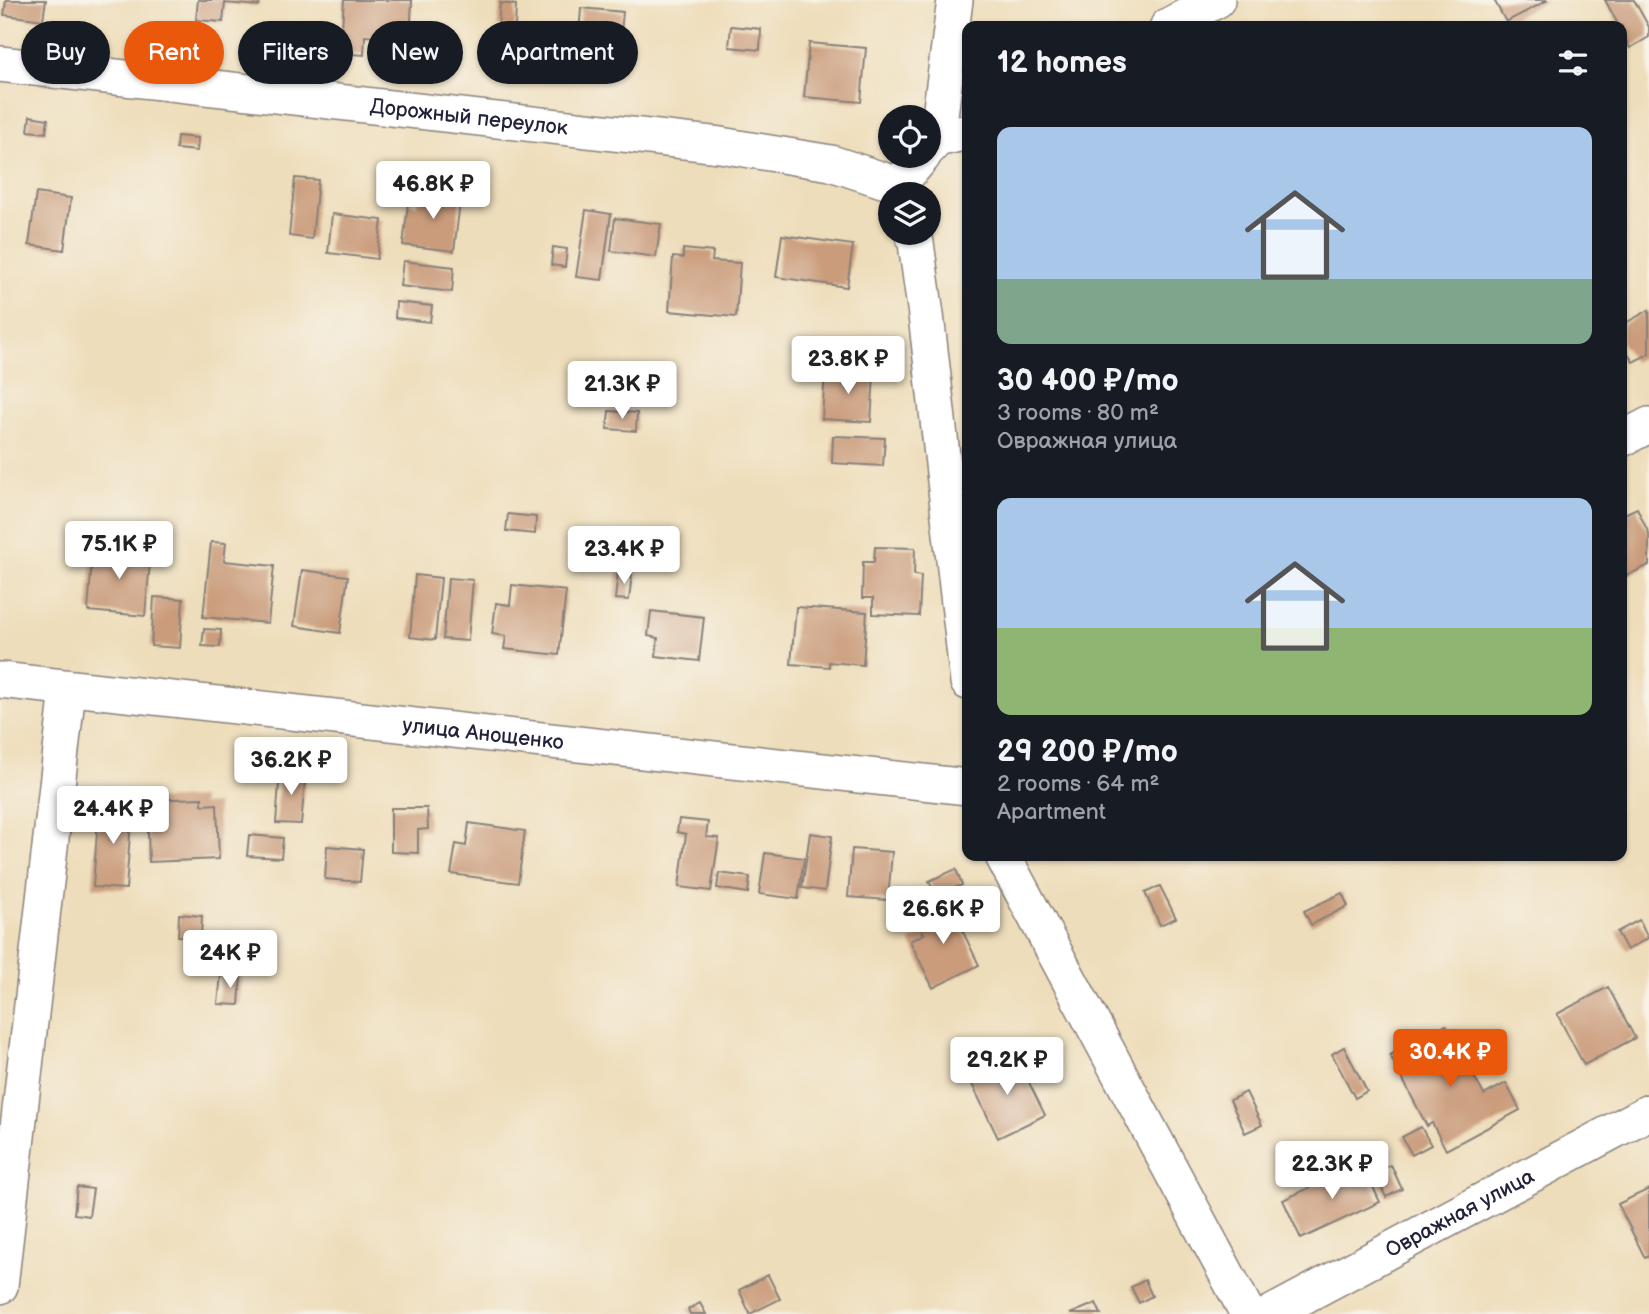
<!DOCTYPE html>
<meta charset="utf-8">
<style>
body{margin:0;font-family:"Balsamiq Sans",sans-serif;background:#20242c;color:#f1f3f6;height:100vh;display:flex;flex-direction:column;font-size:26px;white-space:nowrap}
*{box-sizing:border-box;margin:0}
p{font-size:23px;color:#9ea1a6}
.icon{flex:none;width:38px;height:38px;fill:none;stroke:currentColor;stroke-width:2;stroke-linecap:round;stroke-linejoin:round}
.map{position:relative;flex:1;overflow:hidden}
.sheet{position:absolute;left:962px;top:21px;width:665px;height:840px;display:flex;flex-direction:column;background:#171b24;border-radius:14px;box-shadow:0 2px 5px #0004}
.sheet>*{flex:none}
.hud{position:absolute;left:21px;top:21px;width:665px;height:63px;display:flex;gap:14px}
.buttons{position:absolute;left:878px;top:105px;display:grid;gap:14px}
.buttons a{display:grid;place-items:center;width:63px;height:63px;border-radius:50%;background:#171b24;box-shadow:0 2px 5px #0004;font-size:35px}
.price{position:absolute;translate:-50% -60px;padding:0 16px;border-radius:7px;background:#fff;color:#222;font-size:23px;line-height:46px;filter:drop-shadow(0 2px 4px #0008)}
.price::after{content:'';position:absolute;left:50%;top:42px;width:21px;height:16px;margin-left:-10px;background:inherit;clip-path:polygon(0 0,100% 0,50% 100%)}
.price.active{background:#ea580c;color:#fff}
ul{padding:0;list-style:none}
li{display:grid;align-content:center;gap:14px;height:371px;padding:0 35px}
li span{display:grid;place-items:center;height:217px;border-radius:14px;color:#555}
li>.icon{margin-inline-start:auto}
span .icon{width:126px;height:126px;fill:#fffc;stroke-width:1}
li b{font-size:30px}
h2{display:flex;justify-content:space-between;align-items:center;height:84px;padding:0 35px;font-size:30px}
.pill{padding:0 24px;border-radius:32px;background:#171b24;box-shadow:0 2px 5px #0004;font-size:24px;line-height:63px}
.pill.active{background:#ea580c;color:#fff}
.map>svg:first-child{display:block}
.building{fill:#ca9c7b}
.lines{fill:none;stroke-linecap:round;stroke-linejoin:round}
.minor-casing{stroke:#88807a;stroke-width:38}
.minor{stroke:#fff;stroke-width:35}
.labels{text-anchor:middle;stroke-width:6;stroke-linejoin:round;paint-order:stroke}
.street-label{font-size:21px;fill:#22223b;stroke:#f7f3e8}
</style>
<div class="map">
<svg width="1649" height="1314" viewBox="0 0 1649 1314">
<rect width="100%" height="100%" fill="#f7f3e8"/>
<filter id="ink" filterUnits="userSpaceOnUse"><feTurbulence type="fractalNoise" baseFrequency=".0143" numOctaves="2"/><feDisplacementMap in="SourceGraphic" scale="14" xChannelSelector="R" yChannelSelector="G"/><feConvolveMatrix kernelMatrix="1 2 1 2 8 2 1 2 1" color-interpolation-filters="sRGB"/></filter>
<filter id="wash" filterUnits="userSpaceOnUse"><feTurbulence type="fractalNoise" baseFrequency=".00686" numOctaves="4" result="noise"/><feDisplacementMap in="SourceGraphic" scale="28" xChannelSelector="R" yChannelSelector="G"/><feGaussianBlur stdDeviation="1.57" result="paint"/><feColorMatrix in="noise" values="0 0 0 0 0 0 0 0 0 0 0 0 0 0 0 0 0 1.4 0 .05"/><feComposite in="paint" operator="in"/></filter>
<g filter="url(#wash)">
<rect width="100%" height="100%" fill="#eeddba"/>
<g id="blocks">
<g class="building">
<path d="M6 0H46L43 20 4 15Z"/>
<path d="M198 0H260L259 6 225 3 223 22 196 20Z"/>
<path d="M344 0H412L410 39 365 36 364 55 340 53Z"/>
<path d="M1494 0H1548L1506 22Z"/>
<path d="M1605 0H1634L1649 27V37L1630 48 1622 33V26H1619Z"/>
<path d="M500 3 516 5 515 27 498 26Z"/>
<path d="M581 8 623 12 619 52 578 49Z"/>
<path d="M731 26 761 29 760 50 729 47Z"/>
<path d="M809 43 866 48 861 102 804 97Z"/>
<path d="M30 116 48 119 46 133 28 131Z"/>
<path d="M177 136 198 138 197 151 176 149Z"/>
<path d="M295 178 318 180 312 239 289 236Z"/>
<path d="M419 190 461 194 454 251 403 245 408 204 417 205Z"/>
<path d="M36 193 71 198 64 250 29 245Z"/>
<path d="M586 210 611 214 602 280 576 277Z"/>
<path d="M332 214 382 220 377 259 328 253Z"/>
<path d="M615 218 661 224 656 257 611 251Z"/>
<path d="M782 235 853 245 847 287 776 277Z"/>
<path d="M553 247 567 249 565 267 551 265Z"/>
<path d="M683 249 713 252 712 261 740 263 736 317 669 311 673 257 683 258Z"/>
<path d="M403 261 454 267 452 292 400 286Z"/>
<path d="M396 302 432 306 430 322 395 318Z"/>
<path d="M1649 310V354L1633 362 1622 343V325Z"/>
<path d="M825 371 874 374 871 422 822 419Z"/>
<path d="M609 411 637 413 636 431 607 429Z"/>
<path d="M833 436 885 438 883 466 832 463Z"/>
<path d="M1637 508 1649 534V565L1622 578V515Z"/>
<path d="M508 514 536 517 535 534 506 531Z"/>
<path d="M211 542 226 543 224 561 274 566 268 623 203 617Z"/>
<path d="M93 547 151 552 145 616 88 611Z"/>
<path d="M875 547 915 548 914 575 921 576 919 616 873 614V598H862L863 562H874Z"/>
<path d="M302 570 348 576 340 633 294 626Z"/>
<path d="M618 572 632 573 629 600 615 599Z"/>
<path d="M415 575 441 578 435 640 410 637Z"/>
<path d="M448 578 473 580 468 641 443 639Z"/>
<path d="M512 585 566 591 559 655 504 649 506 636 492 634 496 603 510 605Z"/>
<path d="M154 597 183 599 180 648 151 646Z"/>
<path d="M796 607 867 612 863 665 829 662V667L791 664Z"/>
<path d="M651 611 704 617 699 661 656 656 658 638 648 636Z"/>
<path d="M204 629 221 630 220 647 202 646Z"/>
<path d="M280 770 306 772 301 824 276 823Z"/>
<path d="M202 798V805L217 804 219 859 149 862 147 800Z"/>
<path d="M99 804 132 806 126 889 93 887Z"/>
<path d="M391 808H427L428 829 418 830V853L391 852Z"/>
<path d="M679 819 708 822 706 837 719 838 711 891 679 887 686 834 677 832Z"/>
<path d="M469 823 525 831 518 883 451 874 456 844 466 846Z"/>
<path d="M810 833 832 836 825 891 802 888Z"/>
<path d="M249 835 283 838 281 858 247 856Z"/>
<path d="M327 846 363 849 360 882 325 879Z"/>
<path d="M852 849 892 852 888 900 848 897Z"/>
<path d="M765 853 804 858 798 899 759 894Z"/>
<path d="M956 869 962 885 936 896 929 881Z"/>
<path d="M719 873 750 877 748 893 717 888Z"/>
<path d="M1160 886 1176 918 1160 925 1145 893Z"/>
<path d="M1342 893 1348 906 1311 925 1304 911Z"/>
<path d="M949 903 979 965 933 988 910 941 924 934 916 918Z"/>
<path d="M179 914 202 916 201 938 178 936Z"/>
<path d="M1639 920 1648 938 1627 950 1617 932Z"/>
<path d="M221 974 241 976 239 1005 218 1004Z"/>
<path d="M1608 987 1635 1038 1584 1065 1557 1014Z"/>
<path d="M1446 1025 1484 1095 1506 1083 1520 1110 1446 1150 1432 1123 1427 1126 1390 1055Z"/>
<path d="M1344 1047 1367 1091 1355 1098 1332 1054Z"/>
<path d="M1016 1056 1045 1115 998 1138 969 1078Z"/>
<path d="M1246 1092 1262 1125 1245 1133 1230 1100Z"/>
<path d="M1421 1127 1431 1145 1412 1155 1402 1137Z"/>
<path d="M1362 1163 1380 1202 1301 1239 1283 1200Z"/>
<path d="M1391 1165 1402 1189 1386 1197 1374 1173Z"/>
<path d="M77 1187 93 1189 89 1216 74 1214Z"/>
<path d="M1649 1189V1256L1645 1258 1618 1204Z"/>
<path d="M768 1275 780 1299 750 1314 739 1290Z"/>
<path d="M1145 1280 1152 1296 1139 1303 1131 1287Z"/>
<path d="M700 1303 706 1314H690L688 1309Z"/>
<path d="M1096 1303 1101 1314H1070Z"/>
</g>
</g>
</g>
<g filter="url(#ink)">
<use href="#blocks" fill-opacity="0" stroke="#88807a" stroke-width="2"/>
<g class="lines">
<defs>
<g id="minor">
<path d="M1168 26 1217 0"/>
<path id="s1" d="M0 64 720 145 831 163 898 185 923 156"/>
<path d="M937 139 955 0"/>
<path d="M929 148 937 139 968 132"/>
<path d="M913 233 916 243 926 315 968 682"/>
<path d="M1622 439 1649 425"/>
<path id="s2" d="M0 680 968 787"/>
<path d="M1003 856 1248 1314"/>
<path d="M0 1286 68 689"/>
<path id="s3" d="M1270 1314 1649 1112"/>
</g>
</defs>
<use href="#minor" class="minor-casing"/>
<use href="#minor" class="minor"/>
</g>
</g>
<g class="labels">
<g class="street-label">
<text dy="7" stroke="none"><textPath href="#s1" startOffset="472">Дорожный переулок</textPath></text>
<text dy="7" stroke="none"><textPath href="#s2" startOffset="486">улица Анощенко</textPath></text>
<text dy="7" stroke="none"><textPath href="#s3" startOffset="215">Овражная улица</textPath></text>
</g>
</g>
</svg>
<div class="buttons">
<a><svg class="icon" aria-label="locate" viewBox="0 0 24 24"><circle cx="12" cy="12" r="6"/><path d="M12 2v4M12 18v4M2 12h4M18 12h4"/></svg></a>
<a><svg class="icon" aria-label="layers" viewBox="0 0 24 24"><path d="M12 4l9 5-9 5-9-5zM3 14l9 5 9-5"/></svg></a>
</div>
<b class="price" style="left:433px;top:221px">46.8K ₽</b>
<b class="price" style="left:848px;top:396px">23.8K ₽</b>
<b class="price" style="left:622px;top:421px">21.3K ₽</b>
<b class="price" style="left:119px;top:581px">75.1K ₽</b>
<b class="price" style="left:624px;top:586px">23.4K ₽</b>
<b class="price" style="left:291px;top:797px">36.2K ₽</b>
<b class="price" style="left:113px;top:846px">24.4K ₽</b>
<b class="price" style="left:943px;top:946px">26.6K ₽</b>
<b class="price" style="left:230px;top:990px">24K ₽</b>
<b class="price active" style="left:1450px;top:1089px">30.4K ₽</b>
<b class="price" style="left:1007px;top:1097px">29.2K ₽</b>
<b class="price" style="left:1332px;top:1201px">22.3K ₽</b>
<div class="hud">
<a class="pill">Buy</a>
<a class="pill active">Rent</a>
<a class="pill">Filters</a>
<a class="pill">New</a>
<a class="pill">Apartment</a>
</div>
<section class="sheet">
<h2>12 homes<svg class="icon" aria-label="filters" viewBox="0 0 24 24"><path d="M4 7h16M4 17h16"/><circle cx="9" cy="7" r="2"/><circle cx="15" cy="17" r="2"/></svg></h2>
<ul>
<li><span style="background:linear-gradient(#a9c7e8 70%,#7fa58c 0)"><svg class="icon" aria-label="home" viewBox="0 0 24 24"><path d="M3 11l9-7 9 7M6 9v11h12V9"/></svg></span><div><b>30 400 ₽/mo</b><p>3 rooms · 80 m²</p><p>Овражная улица</p></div></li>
<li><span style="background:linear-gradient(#a9c7e8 60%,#8fb573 0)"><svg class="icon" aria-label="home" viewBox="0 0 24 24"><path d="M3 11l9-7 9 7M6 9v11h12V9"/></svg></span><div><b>29 200 ₽/mo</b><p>2 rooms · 64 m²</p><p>Apartment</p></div></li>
</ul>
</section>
</div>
